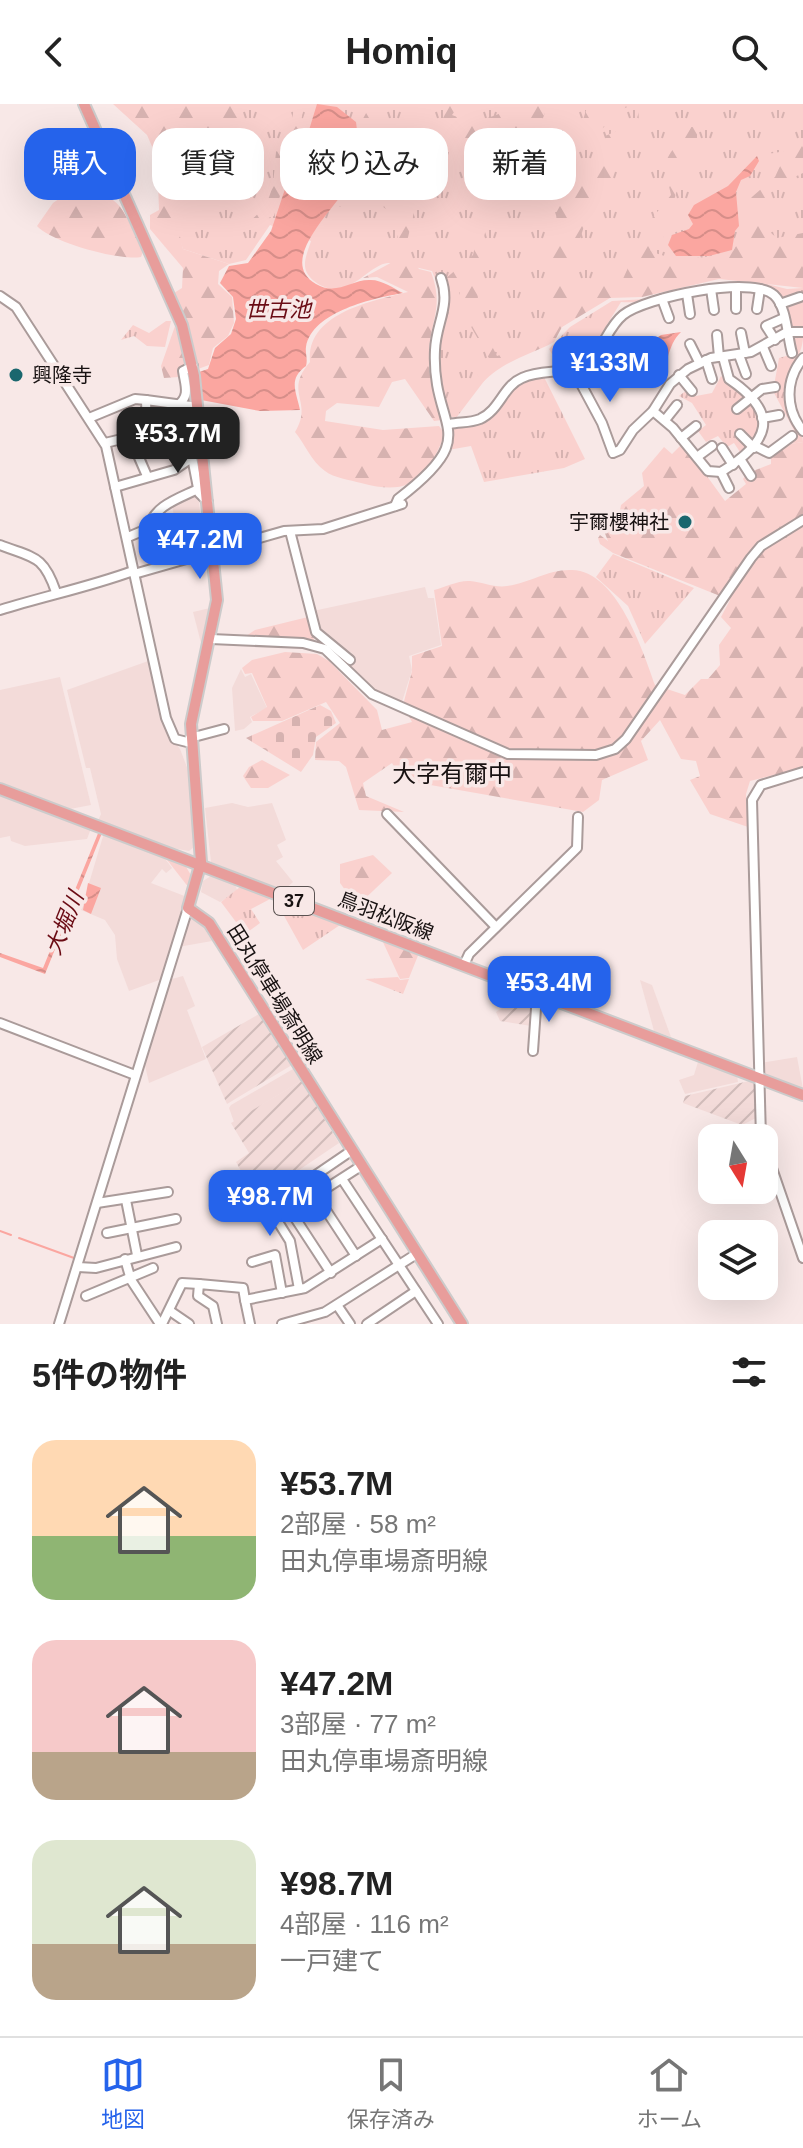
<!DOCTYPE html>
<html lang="ja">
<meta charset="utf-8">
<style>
body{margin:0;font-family:Arial,"Noto Sans JP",sans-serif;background:#f2f2f2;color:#222;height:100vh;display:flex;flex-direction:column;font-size:30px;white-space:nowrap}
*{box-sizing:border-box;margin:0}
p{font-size:26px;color:#767676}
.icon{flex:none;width:44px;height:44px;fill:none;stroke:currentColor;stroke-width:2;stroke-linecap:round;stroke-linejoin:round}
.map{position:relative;height:1220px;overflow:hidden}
.drawer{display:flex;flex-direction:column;background:#fff;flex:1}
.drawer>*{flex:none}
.guide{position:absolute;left:24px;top:24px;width:756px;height:72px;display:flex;gap:16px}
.needle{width:52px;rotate:169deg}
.fabs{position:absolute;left:698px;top:1020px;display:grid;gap:16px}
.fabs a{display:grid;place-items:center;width:80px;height:80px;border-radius:16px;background:#fff;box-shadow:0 8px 32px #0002;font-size:40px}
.price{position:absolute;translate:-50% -68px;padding:0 18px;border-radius:16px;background:#2563eb;color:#fff;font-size:26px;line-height:52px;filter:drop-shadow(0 2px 4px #0008)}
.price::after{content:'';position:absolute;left:50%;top:48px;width:24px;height:18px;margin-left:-12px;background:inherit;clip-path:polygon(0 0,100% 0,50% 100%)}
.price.on{background:#222;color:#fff}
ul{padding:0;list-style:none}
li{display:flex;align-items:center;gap:24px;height:200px;padding:0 32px}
li span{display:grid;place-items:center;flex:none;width:224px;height:160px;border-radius:24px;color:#555}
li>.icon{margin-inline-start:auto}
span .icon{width:96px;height:96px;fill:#fffc;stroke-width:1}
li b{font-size:34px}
h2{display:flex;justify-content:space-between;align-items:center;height:96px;padding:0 32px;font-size:34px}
.pill{padding:0 28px;border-radius:24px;background:#fff;box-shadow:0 8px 32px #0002;font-size:28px;line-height:72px}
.pill.on{background:#2563eb;color:#fff}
header{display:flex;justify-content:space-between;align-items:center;height:104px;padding:0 32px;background:#fff;font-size:36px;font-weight:700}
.tabs{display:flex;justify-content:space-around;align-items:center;height:112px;border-top:2px solid #e0e0e0;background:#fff;font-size:22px;color:#767676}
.tabs a{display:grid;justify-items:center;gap:4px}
.tabs .on{color:#2563eb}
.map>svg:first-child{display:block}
.built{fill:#f3dbd9}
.industrial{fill:url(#industrial-furrows)}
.grass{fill:url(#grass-tufts)}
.forest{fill:url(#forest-firs);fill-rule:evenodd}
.cemetery{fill:url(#cemetery-stones)}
.water{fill:url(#water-waves)}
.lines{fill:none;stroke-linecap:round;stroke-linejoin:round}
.stream{stroke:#fba6a0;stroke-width:2}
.minor-casing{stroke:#aa9b9a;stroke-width:12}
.major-casing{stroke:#cccbcb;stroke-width:14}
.minor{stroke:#fff;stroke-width:8}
.major{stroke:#e89d9b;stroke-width:10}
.poi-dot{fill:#1a676e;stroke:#f8e8e7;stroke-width:3}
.labels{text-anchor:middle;stroke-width:7;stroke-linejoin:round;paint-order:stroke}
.shield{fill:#f8e8e7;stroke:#5a5251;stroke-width:2}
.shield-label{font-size:18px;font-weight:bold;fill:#171111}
.poi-label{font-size:20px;fill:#171111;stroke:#f8e8e7;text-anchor:start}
.street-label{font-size:20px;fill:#171111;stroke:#f8e8e7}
.water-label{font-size:22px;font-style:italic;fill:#6a0b14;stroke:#f8e8e7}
.quarter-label{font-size:24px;fill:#171111;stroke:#f8e8e7}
</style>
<header><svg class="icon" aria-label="back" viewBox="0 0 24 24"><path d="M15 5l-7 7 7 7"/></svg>Homiq<svg class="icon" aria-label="search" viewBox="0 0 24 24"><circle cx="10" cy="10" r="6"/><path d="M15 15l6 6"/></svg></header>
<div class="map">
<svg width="803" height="1220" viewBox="0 0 803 1220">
<defs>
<pattern id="industrial-furrows" width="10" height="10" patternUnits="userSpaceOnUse" patternTransform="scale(2)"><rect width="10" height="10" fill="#f3dbd9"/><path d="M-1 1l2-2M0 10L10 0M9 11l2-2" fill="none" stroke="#d0bbb9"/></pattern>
<pattern id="grass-tufts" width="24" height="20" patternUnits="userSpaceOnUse" patternTransform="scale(2)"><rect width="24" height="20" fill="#fad1ce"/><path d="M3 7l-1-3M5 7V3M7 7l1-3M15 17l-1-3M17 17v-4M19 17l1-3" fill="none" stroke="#d6b2b0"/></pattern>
<pattern id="forest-firs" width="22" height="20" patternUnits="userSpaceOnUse" patternTransform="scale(2)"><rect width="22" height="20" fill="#fad1ce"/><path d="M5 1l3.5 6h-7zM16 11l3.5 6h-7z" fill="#d6b2b0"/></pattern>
<pattern id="cemetery-stones" width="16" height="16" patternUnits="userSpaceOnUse" patternTransform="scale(2)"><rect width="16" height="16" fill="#fad1ce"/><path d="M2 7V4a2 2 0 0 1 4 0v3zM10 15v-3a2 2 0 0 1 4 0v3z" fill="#d6b2b0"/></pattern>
<pattern id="water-waves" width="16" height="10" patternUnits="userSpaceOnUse" patternTransform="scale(2)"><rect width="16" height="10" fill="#fba6a0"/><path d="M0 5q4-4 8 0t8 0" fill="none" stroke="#d68e89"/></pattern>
</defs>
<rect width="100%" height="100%" fill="#f8e8e7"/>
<g class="built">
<path d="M191 389 199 398 201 416 176 423 171 396Z"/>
<path d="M425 483 428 494H434L441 541 409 552 412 566 401 601 380 592 381 587 375 589 346 560 352 549 319 530 313 507Z"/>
<path d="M210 504 208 534 201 539 193 508Z"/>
<path d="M151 556 166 627 180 645 190 671 195 734 194 743 189 747 166 743 98 717 101 710 90 664H86L67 586Z"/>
<path d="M241 565 245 573 251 570 267 604 250 613 252 618 244 625 235 627 232 584Z"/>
<path d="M60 573 91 701 70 705 0 678V586Z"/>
<path d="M0 689 92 722 87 735 25 742 11 737 10 732 0 734Z"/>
<path d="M232 699 248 703 272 699 286 736 277 741 283 753 276 757 293 778 283 787 211 758 205 704Z"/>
<path d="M104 729 163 752 172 764 166 769 162 765 151 779 187 793 162 875 129 887 117 855 115 831 105 816 81 806Z"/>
<path d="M211 772 235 781 238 788 220 798 201 788 203 777Z"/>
<path d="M191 812 201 819 212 837 178 843Z"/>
<path d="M183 872 195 902 187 906 206 955 149 979 144 957 168 876Z"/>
<path d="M640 876 652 881 671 933 654 927Z"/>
<path d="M797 953 803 985 762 970 761 959Z"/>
<path d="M698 958 737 972 738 978 685 990 679 976 694 971Z"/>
<path d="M293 965 301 977 234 1018 229 1004 231 1001Z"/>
</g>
<g class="industrial">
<path d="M521 890 534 895 531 922 500 917 496 908Z"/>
<path d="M259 910 292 961 227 1000 202 943Z"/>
<path d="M301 977 339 1039 265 1089 246 1076 236 1058 249 1049 231 1019Z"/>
<path d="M749 977 754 979 756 1014 742 1021 683 999 685 992Z"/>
</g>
<g class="grass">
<path d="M216 0H803V159L609 190 540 238 494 264 456 314 449 312C435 285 427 258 433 227 439 199 444 196 432 167 418 164 403 159 388 159 368 160 346 202 314 177 299 165 306 153 311 137L270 121 246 156 229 160 183 145 176 125Z"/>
<path d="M759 178 787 185 803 184V225L791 224 785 203 802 196 801 189 783 195C746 161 668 202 621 198L587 253 575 255 552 250 549 245 570 223 612 197 646 195 715 179Z"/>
<path d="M166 217H171L165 243 147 242 134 232 121 236 133 221 149 229Z"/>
<path d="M791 231 803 232C803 255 784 267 785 292 786 310 803 322 803 338L790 340 796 330 773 287 779 254 797 249Z"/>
<path d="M543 271 585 355 564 364 484 378 471 342 448 346 455 322C484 313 500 308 515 280Z"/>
<path d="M721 272 748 291 760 312 755 334 742 351 734 339 727 343 718 332 706 338 698 327 706 321 692 299 679 292 687 286 696 292 712 289Z"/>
<path d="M613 450 694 484 645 540 628 502 596 473Z"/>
<path d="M164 752 185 761 192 773 189 784Z"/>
<path d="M240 783 272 794 251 805 260 819 245 830 221 798Z"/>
<path d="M288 799 341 819 340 821 303 846 283 810 288 806Z"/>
<path d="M398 873 400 876 409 875 403 890 365 875Z"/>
</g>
<g class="forest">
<path d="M113 0H243C240 40 219 54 200 85 191 98 186 111 178 124L183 145 229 160 219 167 218 180 232 193 234 219 228 232 213 244 209 261 198 265 174 189 182 184 183 164 150 125V111L159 106 157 54 147 31Z"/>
<path d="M294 0H304L292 73 282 85 274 112 250 120 248 118C275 100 273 78 276 48 291 34 292 20 294 0Z"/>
<path d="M371 0H381L370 27 386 35 394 51 380 68 382 78 398 79 410 56 419 57 403 79 414 108 405 146 419 165 431 168C444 203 431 214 429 248 428 274 434 293 442 316L434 317 405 275 392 278 379 303 337 299 326 307 325 317 383 326 439 322 445 330C427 374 412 393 361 379 350 376 334 374 325 367 311 357 305 340 295 328 314 297 283 289 310 258 306 209 372 197 408 188L377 173 363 174 396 156 399 115 382 102 338 103 357 71 359 22Z"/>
<path d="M447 0H460L452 11C482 24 497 8 525 0 532 0 542 0 550 0L524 47 544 48 559 43 565 23 583 16 588 0H652L641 24 619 47 611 75 594 91 579 138 570 150 573 157 562 178 576 195 602 181 622 177 649 118 671 91C670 83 665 73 665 66 665 47 683 38 691 23H697V36L682 69 662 137 650 146C673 160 707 154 733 147L744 128 745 99 775 73 781 60 759 62 768 50 791 46 803 37V69L769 85 766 125 777 134 803 129V184L719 175 642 193 610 194 562 223 554 238C528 252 505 256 483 278L477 270 479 261 490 256 470 221 458 218 460 188 448 196 444 176 473 151 493 69 505 59V47L500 39 492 36 461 43 448 22 441 21ZM633 1 638 2 639 18 605 32 609 44C599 62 591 77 569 81 559 59 571 42 587 26 603 28 608 22 614 8ZM517 62 553 64 559 87 547 212 537 238 497 252C459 181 484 139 502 69Z"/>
<path d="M72 86C125 89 122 105 143 148L141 153C119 157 51 138 37 122L53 99Z"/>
<path d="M175 222 186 260 179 273 164 274 161 262Z"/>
<path d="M803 338V664L750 677 746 690 748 723 710 710 690 676 700 672 696 657 681 655 660 616 641 637 648 656 602 676 599 696 583 708 402 676 392 659 363 679 366 692 404 708 359 706 346 663 339 657 315 656 316 638 340 619 326 598 282 617H253L251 613 267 603 252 569 245 570 242 564 252 556 285 548 317 550 329 557 377 606 382 626 412 618 403 601 412 567V552L442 542 434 486C445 483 459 476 470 477 482 478 495 484 507 482 530 479 548 465 572 466 617 467 643 547 655 581L685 591 701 575H708L720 561 719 541 731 524 721 513 730 496 613 449 600 440 598 434 600 431 608 437 604 427 611 425V412L619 411 621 401 644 382 642 369 664 343 672 350 683 339 725 397 746 380 743 375 746 371 752 373 753 367 771 360V353L790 340Z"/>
<path d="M308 513 315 539 246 532 255 526Z"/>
<path d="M262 656 290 671 268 684H251L243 672 249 663Z"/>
<path d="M373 751 392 769 357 802 340 779V760Z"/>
<path d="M382 836 419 849 409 874 400 875Z"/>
</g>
<path class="cemetery" d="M320 601 331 607 336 619 316 633 313 651 301 668 246 634Z"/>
<g class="water">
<path d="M317 0 337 3 356 18C358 33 360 51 356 67 350 93 271 154 316 180 336 192 351 176 369 176 381 175 393 184 403 189 375 194 312 207 306 243 305 249 308 255 306 262 288 275 296 287 300 306L260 307 201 296 199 268 208 265 215 244 231 230 236 215 233 193 220 179 229 162 248 159 271 127 286 82 294 75Z"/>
<path d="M757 52 759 57 750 72 741 76 736 88 739 122 735 127 732 146 709 152H676L668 141 672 131 689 125 693 120 688 111 694 101 728 82Z"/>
<path d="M681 228C666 242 670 263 655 275L641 270 635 249 661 231Z"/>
<path d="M99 727 102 729 45 870 0 853V849L43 864Z"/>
<path d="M88 779 101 784 91 810 83 806Z"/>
</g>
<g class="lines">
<g class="stream">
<path d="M0 1127 11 1131"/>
<path d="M19 1134 74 1154"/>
</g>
<defs>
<g id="minor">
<path d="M711 185 714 206"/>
<path d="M687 190 690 210"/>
<path d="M0 192 16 203 106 342 166 614 175 635 191 639"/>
<path d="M662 195 669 214"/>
<path d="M780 200 800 193"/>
<path d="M736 205V185"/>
<path d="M757 205 760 185"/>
<path d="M741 229 745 249"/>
<path d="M717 231 719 253"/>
<path d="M775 236 766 222 784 214"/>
<path d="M690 240 699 258"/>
<path d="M763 243 771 262"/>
<path d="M739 251 746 270"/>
<path d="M803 254C785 276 785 305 803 327"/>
<path d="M706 256 712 275"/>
<path d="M573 265 602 319 613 349 620 346 633 326 653 307 670 280 688 265 711 254 751 248 787 228H803"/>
<path d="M679 271 692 287"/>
<path d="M146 296 198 303"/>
<path d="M177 302C191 292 185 281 183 267L193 262"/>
<path d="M737 305 762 285 775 283"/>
<path d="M653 307 673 324 708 367 721 368C770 338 781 310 729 275L723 253"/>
<path d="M89 314 135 295 146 296 147 329"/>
<path d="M762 314 779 311"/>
<path d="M665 316 677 301"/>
<path d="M450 320C460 318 470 319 480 315 500 306 503 282 522 274 544 264 564 272 586 259 603 247 607 224 623 211 645 193 752 171 774 191 787 203 787 232 792 249"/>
<path d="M205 325H213"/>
<path d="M740 330 754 344"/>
<path d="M681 334 696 322"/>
<path d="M131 335 147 372"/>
<path d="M105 339 147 329 187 328 199 389 208 398"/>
<path d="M755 342 769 349 792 332"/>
<path d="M722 344 733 361"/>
<path d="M697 353 712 342"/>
<path d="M740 355 751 372"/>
<path d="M721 368 729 384"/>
<path d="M115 383 174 366 190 355"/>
<path d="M395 402 398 395C486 328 431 327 435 246 436 219 451 202 441 174"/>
<path d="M290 427 316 528 350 556"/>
<path d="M128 433 147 425C156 401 175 396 198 385"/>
<path d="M0 441C33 454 43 450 56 488"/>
<path d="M134 470 284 427 323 425 402 400"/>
<path d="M0 506C45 492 89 483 133 467"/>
<path d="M211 535 303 539 325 545 372 590 508 650 596 651 615 645 626 635 751 454 761 442 803 416"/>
<path d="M190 634 224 625"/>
<path d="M387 710 496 823"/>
<path d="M464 861 469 850 577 744 578 713"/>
<path d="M0 919 135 971"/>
<path d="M533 947 537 890"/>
<path d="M761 1034 752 696 761 681 803 668"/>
<path d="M764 1041 803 1154"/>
<path d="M342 1075 438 1220"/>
<path d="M316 1091 356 1152"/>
<path d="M126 1096 137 1151"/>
<path d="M97 1099 168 1088"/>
<path d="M288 1103 275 1113 290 1137 299 1185"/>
<path d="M291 1107 361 1062"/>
<path d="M107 1129 176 1115"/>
<path d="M125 1155 131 1176 160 1220"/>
<path d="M252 1158 275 1151 282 1189"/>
<path d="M78 1163 96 1164 176 1143"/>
<path d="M331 1169 282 1094 351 1047"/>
<path d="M86 1192 153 1164"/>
<path d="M245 1196 250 1220"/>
<path d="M337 1201 350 1220"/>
<path d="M170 1207 189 1220"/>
<path d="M59 1220 188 804"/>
<path d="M162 1220 182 1179 199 1180"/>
<path d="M217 1220 213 1202 198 1192 199 1180 243 1184 245 1196 305 1184 382 1135"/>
<path d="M282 1220 325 1208 418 1149"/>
<path d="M367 1220 416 1187"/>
</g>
<g id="major">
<path d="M84 0 182 221 194 272 217 496 191 620 201 758 188 804 209 819 462 1220"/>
<path d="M0 685 803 991"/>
</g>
</defs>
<use href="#minor" class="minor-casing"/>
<use href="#major" class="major-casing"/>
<use href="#minor" class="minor"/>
<use href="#major" class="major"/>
</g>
<g class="poi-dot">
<circle cx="16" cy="271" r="8"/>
<circle cx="685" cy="418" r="8"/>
</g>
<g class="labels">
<rect class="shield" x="274" y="783" width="40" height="28" rx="6"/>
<g class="shield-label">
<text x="294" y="803">37</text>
</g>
<g class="poi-label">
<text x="32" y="278">興隆寺</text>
<text x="669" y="425" text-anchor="end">宇爾櫻神社</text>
</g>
<g class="street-label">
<text transform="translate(386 812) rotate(21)" y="7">鳥羽松阪線</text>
<text transform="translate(275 890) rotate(58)" y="7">田丸停車場斎明線</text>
</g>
<g class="water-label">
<text x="278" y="213">世古池</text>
<text transform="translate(64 819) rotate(-68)" y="8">大堀川</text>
</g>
<g class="quarter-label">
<text x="452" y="678">大字有爾中</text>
</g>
</g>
</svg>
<div class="fabs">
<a><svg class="needle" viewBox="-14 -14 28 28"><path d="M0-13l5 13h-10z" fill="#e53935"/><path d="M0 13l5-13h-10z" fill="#767676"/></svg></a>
<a><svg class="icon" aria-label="layers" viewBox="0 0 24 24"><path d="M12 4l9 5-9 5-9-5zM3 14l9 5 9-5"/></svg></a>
</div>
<b class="price" style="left:610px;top:300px">¥133M</b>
<b class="price on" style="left:178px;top:371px">¥53.7M</b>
<b class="price" style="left:200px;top:477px">¥47.2M</b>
<b class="price" style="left:549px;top:920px">¥53.4M</b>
<b class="price" style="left:270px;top:1134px">¥98.7M</b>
<div class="guide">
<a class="pill on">購入</a>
<a class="pill">賃貸</a>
<a class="pill">絞り込み</a>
<a class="pill">新着</a>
</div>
</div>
<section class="drawer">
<h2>5件の物件<svg class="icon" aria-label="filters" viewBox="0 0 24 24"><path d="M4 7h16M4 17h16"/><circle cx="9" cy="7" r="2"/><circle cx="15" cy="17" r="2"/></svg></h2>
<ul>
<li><span style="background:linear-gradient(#ffd9b3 60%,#8fb573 0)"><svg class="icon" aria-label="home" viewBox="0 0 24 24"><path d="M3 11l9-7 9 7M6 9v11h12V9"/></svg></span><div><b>¥53.7M</b><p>2部屋 · 58 m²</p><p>田丸停車場斎明線</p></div></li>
<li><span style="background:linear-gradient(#f6c9c9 70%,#b9a48a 0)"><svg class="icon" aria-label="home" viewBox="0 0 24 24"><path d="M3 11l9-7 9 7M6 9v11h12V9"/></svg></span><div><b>¥47.2M</b><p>3部屋 · 77 m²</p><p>田丸停車場斎明線</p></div></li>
<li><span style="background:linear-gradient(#dfe7d0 65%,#b9a48a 0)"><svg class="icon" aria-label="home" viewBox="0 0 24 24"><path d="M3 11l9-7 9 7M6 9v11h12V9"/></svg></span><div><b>¥98.7M</b><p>4部屋 · 116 m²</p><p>一戸建て</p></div></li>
</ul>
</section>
<nav class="tabs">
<a class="on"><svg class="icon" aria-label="map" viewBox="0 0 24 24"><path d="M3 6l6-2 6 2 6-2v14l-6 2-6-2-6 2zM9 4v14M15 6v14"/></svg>地図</a>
<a><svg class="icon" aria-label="saved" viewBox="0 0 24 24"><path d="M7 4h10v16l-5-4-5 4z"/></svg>保存済み</a>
<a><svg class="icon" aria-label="home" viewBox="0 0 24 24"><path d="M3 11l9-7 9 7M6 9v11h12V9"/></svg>ホーム</a>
</nav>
